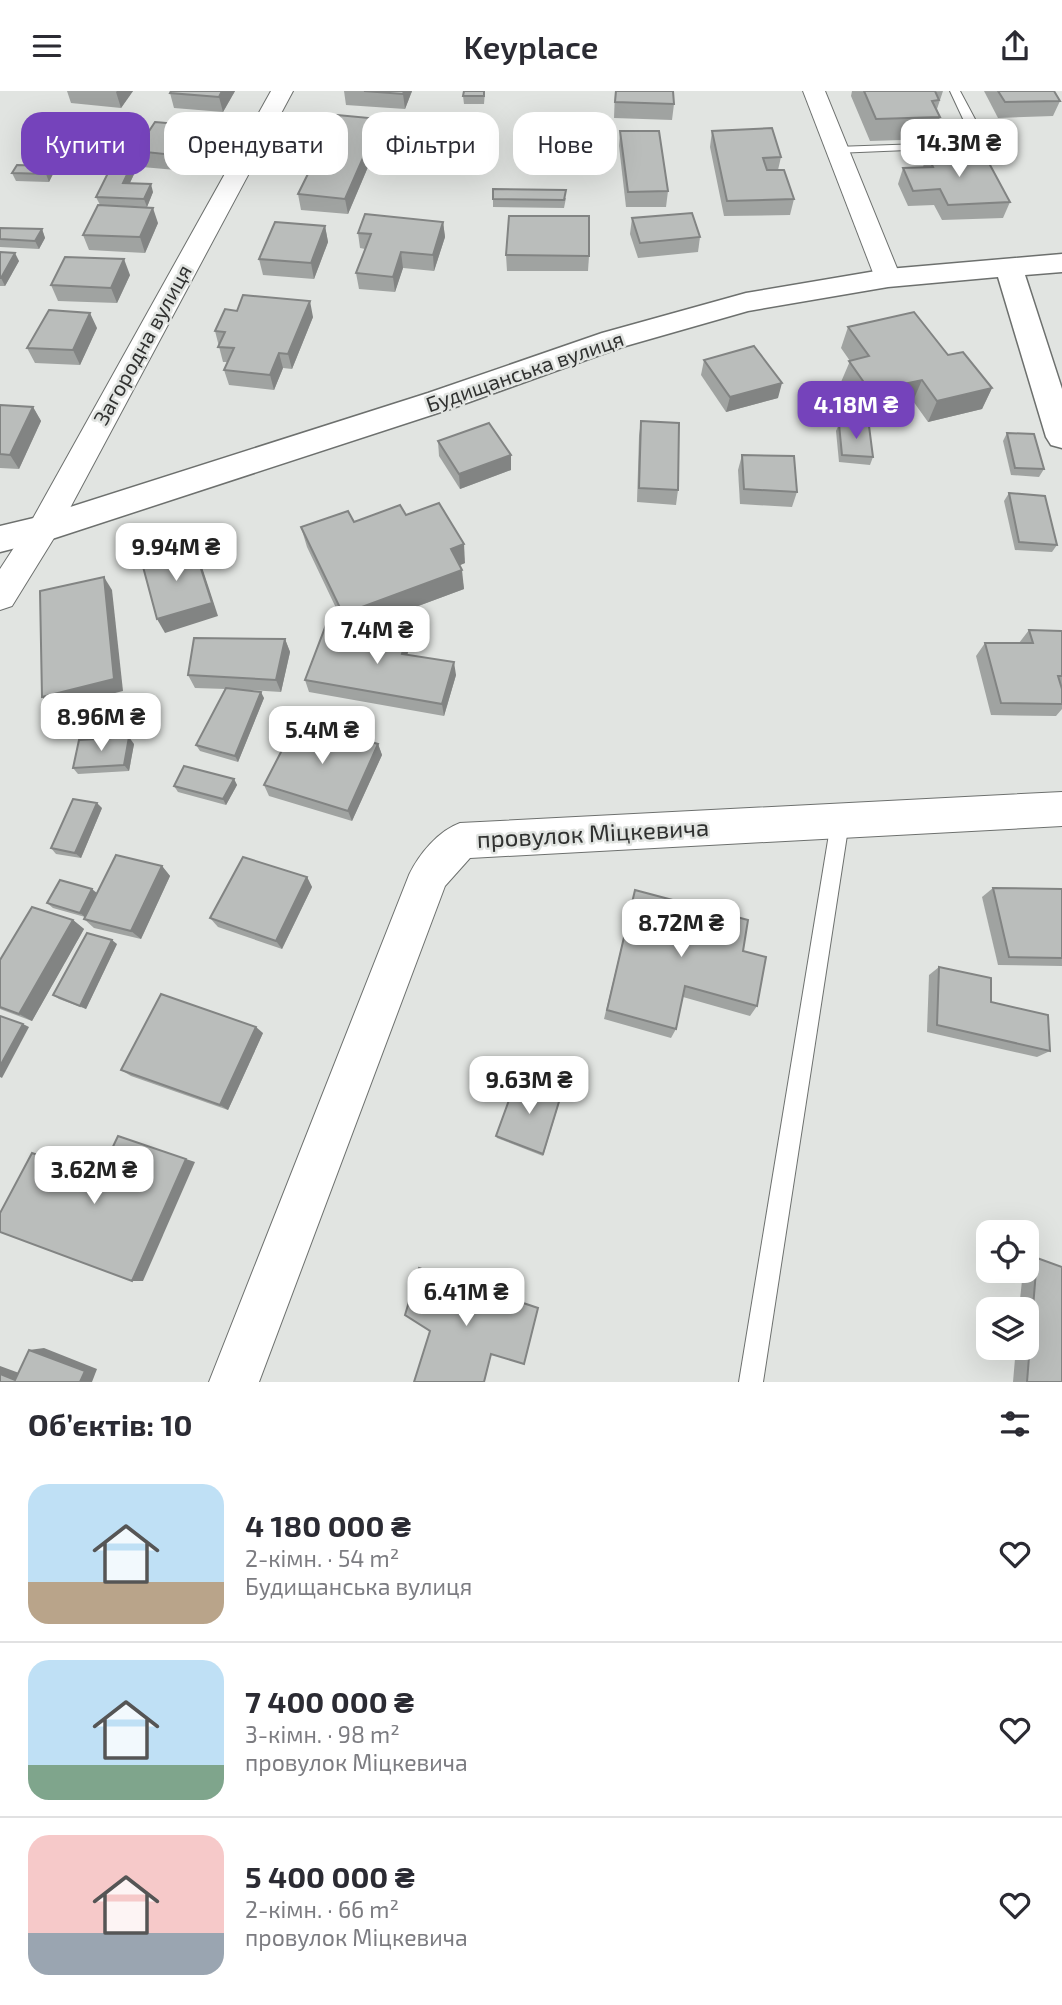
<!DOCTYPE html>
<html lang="uk">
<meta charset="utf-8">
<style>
body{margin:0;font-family:"Exo 2",sans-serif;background:#f7f7f7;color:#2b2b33;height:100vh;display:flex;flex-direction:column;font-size:26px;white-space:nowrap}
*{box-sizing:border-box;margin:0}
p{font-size:23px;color:#7c7c81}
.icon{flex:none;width:38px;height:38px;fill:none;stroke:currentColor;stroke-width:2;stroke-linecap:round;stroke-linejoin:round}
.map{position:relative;height:1291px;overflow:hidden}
.details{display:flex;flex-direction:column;background:#fff;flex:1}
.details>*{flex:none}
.hud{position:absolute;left:21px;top:21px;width:700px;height:63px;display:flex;gap:14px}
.fabs{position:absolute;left:976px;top:1129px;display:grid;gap:14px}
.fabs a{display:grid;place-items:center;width:63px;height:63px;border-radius:14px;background:#fff;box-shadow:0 7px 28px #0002;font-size:35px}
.price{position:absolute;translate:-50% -60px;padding:0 16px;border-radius:14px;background:#fff;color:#222;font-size:23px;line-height:46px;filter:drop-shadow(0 2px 4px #0008)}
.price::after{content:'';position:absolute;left:50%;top:42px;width:21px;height:16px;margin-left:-10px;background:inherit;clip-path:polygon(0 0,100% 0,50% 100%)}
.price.current{background:#7543bb;color:#fff}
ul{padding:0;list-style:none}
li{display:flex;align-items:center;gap:21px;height:175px;padding:0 28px}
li+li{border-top:2px solid #e1e1e2}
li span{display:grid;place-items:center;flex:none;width:196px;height:140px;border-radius:21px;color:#555}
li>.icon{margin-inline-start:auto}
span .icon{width:84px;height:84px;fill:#fffc;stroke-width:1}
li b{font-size:30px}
h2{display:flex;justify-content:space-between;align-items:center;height:84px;padding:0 28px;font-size:30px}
.chip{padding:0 24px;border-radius:21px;background:#fff;box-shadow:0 7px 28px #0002;font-size:24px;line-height:63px}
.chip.current{background:#7543bb;color:#fff}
header{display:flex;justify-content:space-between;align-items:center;height:91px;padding:0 28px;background:#fff;font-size:32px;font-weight:600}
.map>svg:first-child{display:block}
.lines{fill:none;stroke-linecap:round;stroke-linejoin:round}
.service-casing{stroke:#6d706e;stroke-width:2}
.minor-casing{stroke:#6d706e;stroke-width:2}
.tertiary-casing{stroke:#6d706e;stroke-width:3}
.service{fill:#fff;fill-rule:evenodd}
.minor{fill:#fff;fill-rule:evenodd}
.tertiary{fill:#fff;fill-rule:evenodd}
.wall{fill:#a0a3a1}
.shaded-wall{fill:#828483}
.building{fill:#babdbb;stroke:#828483;stroke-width:2}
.labels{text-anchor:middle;stroke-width:5;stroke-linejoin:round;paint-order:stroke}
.far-street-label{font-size:21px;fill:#303130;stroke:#e1e4e1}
.street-label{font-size:24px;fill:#303130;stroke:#e1e4e1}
</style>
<header><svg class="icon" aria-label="menu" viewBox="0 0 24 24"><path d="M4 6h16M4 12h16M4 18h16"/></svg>Keyplace<svg class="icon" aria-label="share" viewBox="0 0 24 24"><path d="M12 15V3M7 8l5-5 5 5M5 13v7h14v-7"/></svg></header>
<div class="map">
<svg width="1062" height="1291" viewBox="0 0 1062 1291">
<rect width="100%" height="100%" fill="#e1e4e1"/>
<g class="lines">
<defs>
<g id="service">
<path d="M950 0H960L976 30 970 48 955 57 836 62 830 59 836 56 949 52 961 44 964 30Z"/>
<path d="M840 723 847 725 849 731 763 1291H739L831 731 833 725Z"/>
</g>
<g id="minor">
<path d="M271 0H293L54 447 12 515 0 519V478L32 429Z"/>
<path d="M803 0H825L901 187 897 193 888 195 879 193 875 187Z"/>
<path d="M1062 701V735L470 767 445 795 259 1291H209L409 784C419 763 438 740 460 732Z"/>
</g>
<path id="tertiary" d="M1062 163V181L1025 184 1062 298V357L1051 354 1046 346 998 186 888 196 748 220 622 256 450 318 55 447 0 461V435L42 425 428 302 602 242 746 202 888 178Z"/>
</defs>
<use href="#service" class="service-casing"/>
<use href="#minor" class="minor-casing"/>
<use href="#tertiary" class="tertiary-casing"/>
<use href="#service" class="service"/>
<use href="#minor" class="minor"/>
<use href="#tertiary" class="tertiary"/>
</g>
<g class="wall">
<path d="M67 0H133L121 17 71 12Z"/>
<path d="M235 0 223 21 174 17 170 2Z"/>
<path d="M344 0H412L405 18 346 14Z"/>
<path d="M485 0 484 13H464L463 5Z"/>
<path d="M615 0H673L674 13 672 29 614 27Z"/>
<path d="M852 0H943L937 18 940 26 933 48 870 50 851 5Z"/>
<path d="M984 0H1054L1060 10 1053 25 998 27Z"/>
<path d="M446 39 434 74 409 72 408 64Z"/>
<path d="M620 40 668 100 666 116H626L619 55Z"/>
<path d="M712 40 781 66 778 79 794 108 790 124 724 125 710 56Z"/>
<path d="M101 42 82 69 56 67 52 59Z"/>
<path d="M382 43 348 123 301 119 298 103Z"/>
<path d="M205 51 187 80 142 76 136 60Z"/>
<path d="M927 63 1010 111 1003 127 942 129 934 114 908 115 898 93 903 77 923 76Z"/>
<path d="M132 73 135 81 130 92 153 101 147 116 100 114 96 106Z"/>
<path d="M50 75 53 83 49 91 16 90 12 82Z"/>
<path d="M493 98 566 107 564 117 493 116Z"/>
<path d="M632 127 700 146 698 161 638 167 630 143Z"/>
<path d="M443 131 445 146 434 180 403 177 395 201 359 198 356 182 365 158 360 157 358 142Z"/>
<path d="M158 132 145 162 89 159 83 144Z"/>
<path d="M325 135 328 151 314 188 263 184 259 168Z"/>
<path d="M0 137 42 138 45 147 39 158 0 156Z"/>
<path d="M0 161 19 170 5 195H0Z"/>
<path d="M506 164 589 165 588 180H507Z"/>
<path d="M130 184 117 212 58 210 51 194Z"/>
<path d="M313 226 292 278 283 277 274 299 229 294 224 279 227 271H223L215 240Z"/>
<path d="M848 236 948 264 992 297 982 318 928 331 913 310 862 321 841 291 850 270 841 257Z"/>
<path d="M97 237 80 274 35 272 27 257Z"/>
<path d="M704 269 778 307 726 321 701 284Z"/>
<path d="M0 314 33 316 41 330 19 378 0 377Z"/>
<path d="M641 330 678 399 676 414 637 411 639 345Z"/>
<path d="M839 333 873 366 870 374 839 371 836 340Z"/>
<path d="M1007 342 1044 378 1039 386 1011 384 1003 350Z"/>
<path d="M438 350 511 364V379L460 398 439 365Z"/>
<path d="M742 364 797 401 792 416 740 413 738 379Z"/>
<path d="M1009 402 1057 454 1052 461 1015 459 1004 410Z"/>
<path d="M406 424 465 472 460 474 464 498 354 539 406 548 408 561 407 564 456 584 444 625 309 601 305 589 346 538 307 456 301 436Z"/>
<path d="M1029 539 1062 540V618L1056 625 991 624 976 565 985 552H1019Z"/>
<path d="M285 548 290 561 281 601 251 599 264 607 238 671 200 660 196 654 226 598 195 597 188 584Z"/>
<path d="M134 653 129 680 78 683 73 677Z"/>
<path d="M378 653 382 664 352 730 269 705 264 694Z"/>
<path d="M234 688 237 694 226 714 178 701 174 695Z"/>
<path d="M102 717 81 767 56 763 51 757Z"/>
<path d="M162 775 170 785 141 848 94 837 84 828 85 826 53 817 47 812 97 802Z"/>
<path d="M307 786 312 796 282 858 218 836 210 827Z"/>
<path d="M993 797 1062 798V875L998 874 982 806Z"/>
<path d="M635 799 743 860 757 915 750 925 683 906 676 938 671 947 604 928Z"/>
<path d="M73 829 84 838 32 930 0 918V869Z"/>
<path d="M117 853 86 918 59 908 53 904Z"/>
<path d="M939 876 991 911 1050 960 1037 966 927 941 929 884Z"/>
<path d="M263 942 228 1019 131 985 121 979Z"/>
<path d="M561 1006 543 1065 497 1047 496 1045Z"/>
<path d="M1037 1167 1062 1291H1013L1016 1256H1027V1218H1019L1023 1180H1027V1168Z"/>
</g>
<g class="shaded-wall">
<path d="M117 0H133L121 17 116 1Z"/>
<path d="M222 0H235L223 21 219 6Z"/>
<path d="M404 0H412L405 18 403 3Z"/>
<path d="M380 28 382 43 348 123 345 108Z"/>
<path d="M445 31 446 39 434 74 433 66Z"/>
<path d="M98 34 101 42 82 69 79 61Z"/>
<path d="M201 35 205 51 187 80 183 65Z"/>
<path d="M132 73 135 81 126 100 123 92Z"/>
<path d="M50 75 53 83 49 91 46 83Z"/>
<path d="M151 93 153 101 147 116 144 108Z"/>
<path d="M153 117 158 132 145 162 140 146Z"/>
<path d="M443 131 445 146 434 180 433 164Z"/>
<path d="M325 135 328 151 314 188 311 172Z"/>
<path d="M42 138 45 147 39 158 35 150Z"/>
<path d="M401 161 403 177 395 201 393 186Z"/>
<path d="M15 162 19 170 5 195 1 187Z"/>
<path d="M124 168 130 184 117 212 111 197Z"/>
<path d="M310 210 313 226 292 278 288 263Z"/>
<path d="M90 222 97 237 80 274 73 259Z"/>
<path d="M279 262 283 277 274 299 270 284Z"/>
<path d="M922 289 913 310 862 321 870 300Z"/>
<path d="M782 292 778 307 726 321 730 306Z"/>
<path d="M992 297 982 318 928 331 937 310Z"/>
<path d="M33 316 41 330 19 378 10 364Z"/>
<path d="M511 364V379L460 398 459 383Z"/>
<path d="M464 453 465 472 453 477 451 458Z"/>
<path d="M194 456 200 470 218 525 165 542 157 528Z"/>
<path d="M462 479 464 498 348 541 343 523Z"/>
<path d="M104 486 112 499 123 600 52 618 42 606Z"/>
<path d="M285 548 290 561 281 601 276 589Z"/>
<path d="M406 548 408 561 404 575 402 563Z"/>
<path d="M454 571 456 584 444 625 442 613Z"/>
<path d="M261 601 264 607 238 671 235 665Z"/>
<path d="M129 646 134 653 129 680 124 674Z"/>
<path d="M378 653 382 664 352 730 348 720Z"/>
<path d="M234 688 237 694 226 714 223 708Z"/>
<path d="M97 712 102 717 81 767 75 762Z"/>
<path d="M162 775 170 785 141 848 131 840Z"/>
<path d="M307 786 312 796 282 858 276 850Z"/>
<path d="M92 798 98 803 85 826 80 822Z"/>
<path d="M73 829 84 838 32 930 19 923Z"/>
<path d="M112 849 117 853 86 918 80 915Z"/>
<path d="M23 933 29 936 2 987 0 986V975Z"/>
<path d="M256 936 263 942 228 1019 220 1014Z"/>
<path d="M186 1068 195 1071 143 1190H132Z"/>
<path d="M44 1257 97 1278 92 1291H80L29 1259Z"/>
<path d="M0 1275 30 1286 15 1289 0 1283Z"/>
</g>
<g class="building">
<path d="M171 0H222L219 6 170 2Z"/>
<path d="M364 0H404L403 3Z"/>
<path d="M464 0H484V5H463Z"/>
<path d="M616 0H673L674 13 615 11Z"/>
<path d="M864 0H935L939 9 932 10 940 26 876 28Z"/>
<path d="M998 0H1054L1060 10 1005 11Z"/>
<path d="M337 24 380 28 345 108 298 103Z"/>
<path d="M420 29 445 31 433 66 408 64Z"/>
<path d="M155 31 201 35 183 65 136 60Z"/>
<path d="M72 32 98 34 79 61 52 59Z"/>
<path d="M772 37 781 66 763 67 767 79H784L794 108 727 110 712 40Z"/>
<path d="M620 40H659L668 100 628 101Z"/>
<path d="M983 61 1010 111 948 114 940 98 913 100 903 77 933 76 927 63Z"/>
<path d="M113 72 132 73 123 92 151 93 144 108 96 106Z"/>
<path d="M17 74 50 75 46 83 12 82Z"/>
<path d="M493 98 566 99 564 109 493 108Z"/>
<path d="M98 114 153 117 140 146 83 144Z"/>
<path d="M692 122 700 146 640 152 632 127Z"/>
<path d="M365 123 443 131 433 164 401 161 393 186 356 182 371 143 358 142Z"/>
<path d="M509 125H589V165L506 164Z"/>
<path d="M275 131 325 135 311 172 259 168Z"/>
<path d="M0 137 42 138 35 150 0 148Z"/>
<path d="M0 161 15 162 1 187H0Z"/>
<path d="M65 166 124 168 111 197 51 194Z"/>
<path d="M243 204 310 210 288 263 279 262 270 284 224 279 234 257 218 256 225 241 215 240 225 218 237 220Z"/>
<path d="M49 219 90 222 73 259 27 257Z"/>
<path d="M914 221 948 264 963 261 992 297 937 310 922 289 870 300 849 270 869 265 848 236Z"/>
<path d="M754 255 782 292 730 306 704 269Z"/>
<path d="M0 314 33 316 10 364 0 363Z"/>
<path d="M641 330 679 332 678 399 639 397Z"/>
<path d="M489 332 511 364 459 383 438 350Z"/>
<path d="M839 333 869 335 873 366 842 364Z"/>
<path d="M1007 342 1034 343 1044 378 1015 377Z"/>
<path d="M742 364 794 365 797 401 744 398Z"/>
<path d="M1009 402 1045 405 1057 454 1019 451Z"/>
<path d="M439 412 464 453 451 458 462 479 343 523 301 436 348 420 354 431 400 414 406 424Z"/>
<path d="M194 456 212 512 157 528 142 472Z"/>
<path d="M104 486 114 588 42 606 40 500Z"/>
<path d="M326 534 406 548 402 563 454 571 442 613 305 589Z"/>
<path d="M1029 539 1062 540V585H1058L1062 598V613L1001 612 985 552H1033Z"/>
<path d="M194 547 285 548 276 589 188 584Z"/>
<path d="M226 597 261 601 235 665 196 654Z"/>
<path d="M297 630 378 653 348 720 264 694Z"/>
<path d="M129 646 124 674 73 677 79 649Z"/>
<path d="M184 675 234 688 223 708 174 695Z"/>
<path d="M73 708 97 712 75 762 51 757Z"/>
<path d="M116 764 162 775 131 840 84 828Z"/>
<path d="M243 766 307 786 276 850 210 827Z"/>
<path d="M60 789 92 798 80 822 47 812Z"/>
<path d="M993 797 1062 798V867L1009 866Z"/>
<path d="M635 799 748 829 743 860 766 866 757 915 685 895 676 938 607 919Z"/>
<path d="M32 816 73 829 19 923 0 916V869Z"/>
<path d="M87 842 112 849 80 915 53 904Z"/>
<path d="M939 876 991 887V911L1048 924 1050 960 937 934Z"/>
<path d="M161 903 256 936 220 1014 121 979Z"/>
<path d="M0 925 23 933 0 975Z"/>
<path d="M517 987 561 1004 543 1063 496 1045Z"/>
<path d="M118 1045 186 1068 132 1190 0 1141V1122L32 1062 99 1085Z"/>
<path d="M1037 1167 1062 1176V1291H1027Z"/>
<path d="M419 1177 538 1217 524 1273 491 1263 484 1291H414L430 1240 405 1224Z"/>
<path d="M29 1259 85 1280 80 1291H0V1283L15 1289Z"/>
</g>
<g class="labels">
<g class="far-street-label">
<text transform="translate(143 254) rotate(-61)" y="7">Загородна вулиця</text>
<text transform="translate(525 281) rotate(-19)" y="7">Будищанська вулиця</text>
</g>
<g class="street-label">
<text transform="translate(593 743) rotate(-3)" y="8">провулок Міцкевича</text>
</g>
</g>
</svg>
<div class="fabs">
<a><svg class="icon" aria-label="locate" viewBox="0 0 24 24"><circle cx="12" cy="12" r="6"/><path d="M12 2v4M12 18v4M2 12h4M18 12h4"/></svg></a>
<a><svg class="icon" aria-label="layers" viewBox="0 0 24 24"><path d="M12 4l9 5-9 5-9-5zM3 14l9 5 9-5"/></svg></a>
</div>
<b class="price" style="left:959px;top:88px">14.3M ₴</b>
<b class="price current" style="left:856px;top:350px">4.18M ₴</b>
<b class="price" style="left:176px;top:492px">9.94M ₴</b>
<b class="price" style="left:377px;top:575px">7.4M ₴</b>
<b class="price" style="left:101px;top:662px">8.96M ₴</b>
<b class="price" style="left:322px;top:675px">5.4M ₴</b>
<b class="price" style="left:681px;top:868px">8.72M ₴</b>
<b class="price" style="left:529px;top:1025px">9.63M ₴</b>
<b class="price" style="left:94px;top:1115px">3.62M ₴</b>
<b class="price" style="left:466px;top:1237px">6.41M ₴</b>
<div class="hud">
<a class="chip current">Купити</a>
<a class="chip">Орендувати</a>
<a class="chip">Фільтри</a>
<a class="chip">Нове</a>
</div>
</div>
<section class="details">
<h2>Об’єктів: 10<svg class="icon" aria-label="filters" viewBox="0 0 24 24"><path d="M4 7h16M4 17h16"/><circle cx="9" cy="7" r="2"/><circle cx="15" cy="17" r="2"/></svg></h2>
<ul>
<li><span style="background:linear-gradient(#bfe0f5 70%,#b9a48a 0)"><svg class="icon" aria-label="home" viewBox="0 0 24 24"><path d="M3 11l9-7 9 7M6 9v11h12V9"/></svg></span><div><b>4 180 000 ₴</b><p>2-кімн. · 54 m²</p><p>Будищанська вулиця</p></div><svg class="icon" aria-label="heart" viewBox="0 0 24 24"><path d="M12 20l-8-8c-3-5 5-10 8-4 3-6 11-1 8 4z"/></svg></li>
<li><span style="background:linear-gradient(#bfe0f5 75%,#7fa58c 0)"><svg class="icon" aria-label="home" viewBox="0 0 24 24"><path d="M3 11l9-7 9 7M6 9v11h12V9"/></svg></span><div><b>7 400 000 ₴</b><p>3-кімн. · 98 m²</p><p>провулок Міцкевича</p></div><svg class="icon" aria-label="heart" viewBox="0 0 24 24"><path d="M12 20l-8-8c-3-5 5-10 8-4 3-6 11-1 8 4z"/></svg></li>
<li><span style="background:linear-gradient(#f6c9c9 70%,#9aa5b1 0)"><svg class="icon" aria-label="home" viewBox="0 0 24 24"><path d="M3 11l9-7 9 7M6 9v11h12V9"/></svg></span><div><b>5 400 000 ₴</b><p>2-кімн. · 66 m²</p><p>провулок Міцкевича</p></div><svg class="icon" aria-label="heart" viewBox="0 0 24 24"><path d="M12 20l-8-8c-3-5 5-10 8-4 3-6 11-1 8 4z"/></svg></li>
</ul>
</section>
